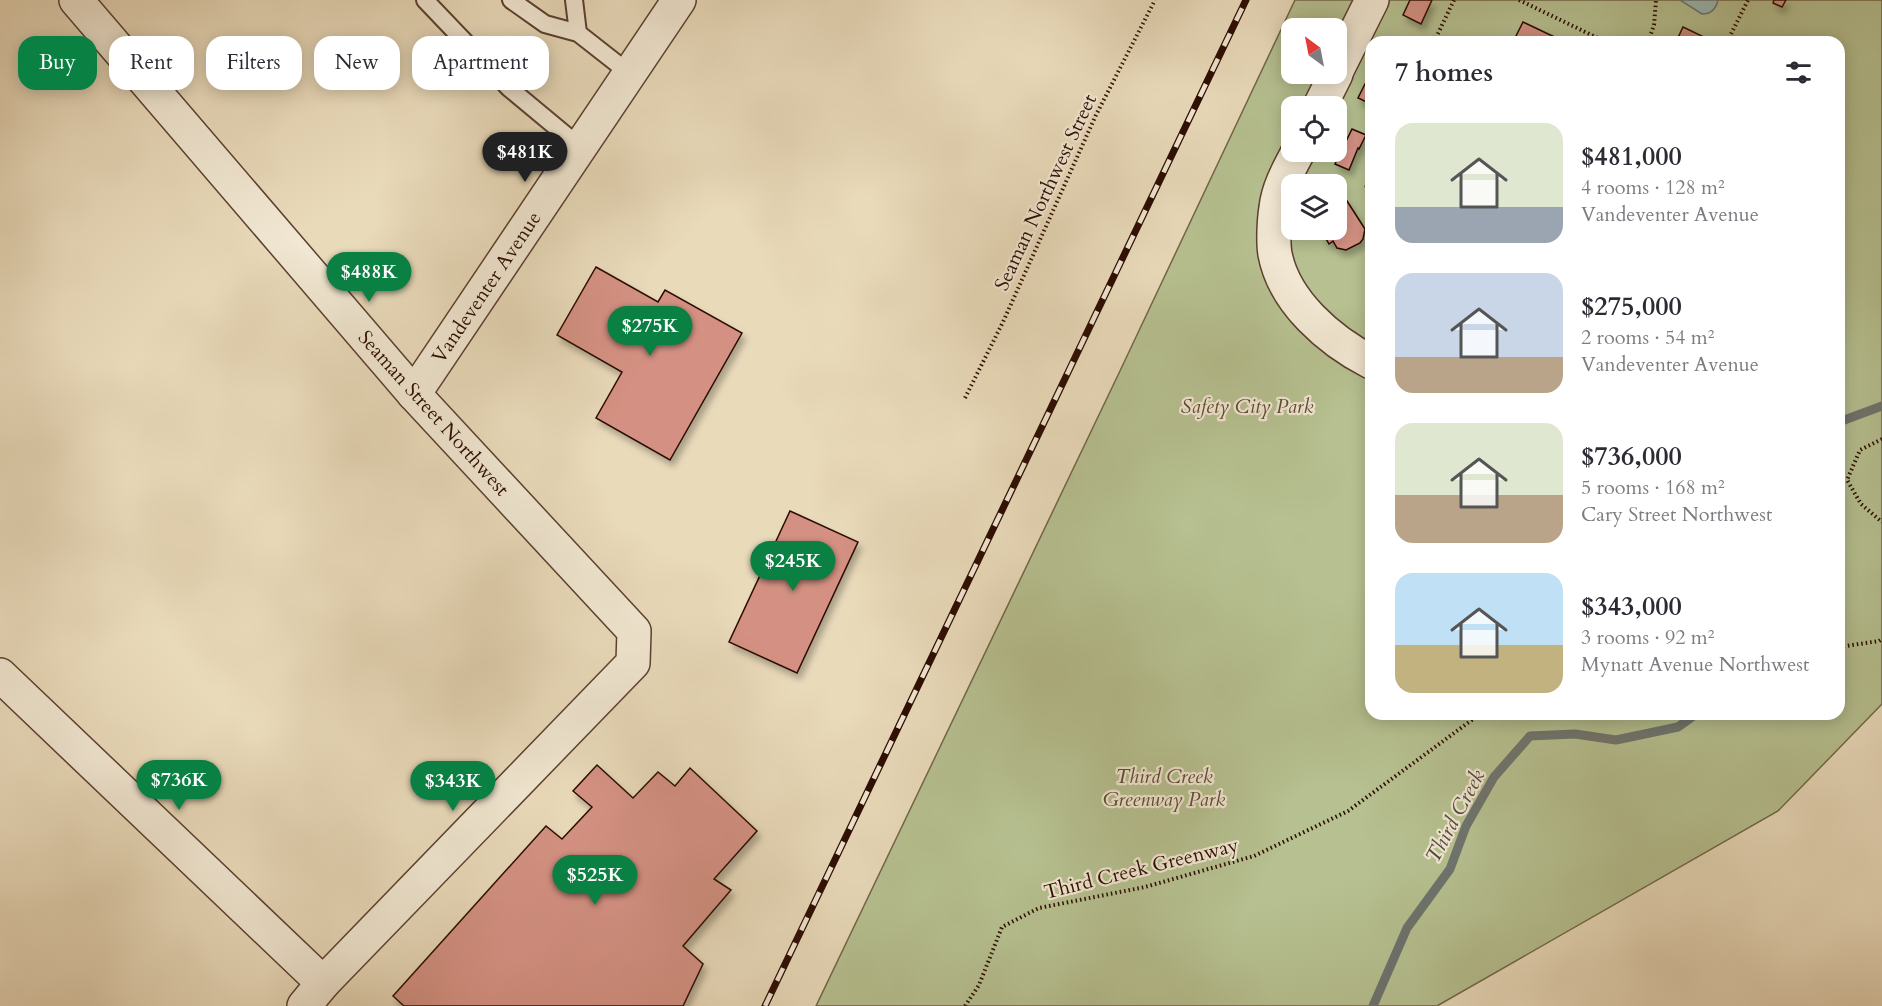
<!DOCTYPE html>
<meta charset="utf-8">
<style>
body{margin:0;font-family:Cardo,serif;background:#f7f7f7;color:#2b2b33;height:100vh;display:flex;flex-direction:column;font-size:22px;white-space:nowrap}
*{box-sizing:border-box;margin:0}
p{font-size:20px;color:#7c7c81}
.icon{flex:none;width:33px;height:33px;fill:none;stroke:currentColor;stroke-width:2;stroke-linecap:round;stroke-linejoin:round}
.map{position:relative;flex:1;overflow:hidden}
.drawer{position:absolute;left:1365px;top:36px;width:480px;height:684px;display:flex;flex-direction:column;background:#fff;border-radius:18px;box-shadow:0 3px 15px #0003}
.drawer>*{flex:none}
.banner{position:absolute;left:18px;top:36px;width:570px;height:54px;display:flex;gap:12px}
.needle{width:39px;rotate:328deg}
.tools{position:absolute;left:1281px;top:18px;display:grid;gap:12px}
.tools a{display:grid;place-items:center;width:66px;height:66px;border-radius:12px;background:#fff;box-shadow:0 3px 15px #0003;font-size:30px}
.price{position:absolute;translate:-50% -51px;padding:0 14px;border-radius:21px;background:#0b8043;color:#fff;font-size:20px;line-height:39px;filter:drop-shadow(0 2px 3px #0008)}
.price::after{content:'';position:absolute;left:50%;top:36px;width:18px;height:14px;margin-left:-9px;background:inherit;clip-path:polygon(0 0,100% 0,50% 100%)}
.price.selected{background:#222;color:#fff}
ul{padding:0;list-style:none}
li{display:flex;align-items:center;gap:18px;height:150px;padding:0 30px}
li span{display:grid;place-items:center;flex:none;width:168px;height:120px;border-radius:18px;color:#555}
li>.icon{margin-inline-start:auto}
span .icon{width:72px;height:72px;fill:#fffc;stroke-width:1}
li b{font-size:26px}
h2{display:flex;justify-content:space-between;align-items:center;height:72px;padding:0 30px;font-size:26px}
.tag{padding:0 21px;border-radius:18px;background:#fff;box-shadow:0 3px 15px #0003;font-size:21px;line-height:54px}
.tag.selected{background:#0b8043;color:#fff}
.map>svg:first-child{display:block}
.green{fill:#b6c090;stroke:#716649;stroke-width:1.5;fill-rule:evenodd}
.water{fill:#99bab6;stroke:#6d746e;stroke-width:1.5}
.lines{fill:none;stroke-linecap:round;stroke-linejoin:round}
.stream{stroke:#6d746e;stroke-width:9}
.building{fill:#d49183;stroke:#2c0c02;stroke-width:1.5;filter:url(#shadow)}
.service-casing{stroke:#5b4030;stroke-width:20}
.minor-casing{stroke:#5b4030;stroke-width:36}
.path{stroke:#2c0c02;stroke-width:4;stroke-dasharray:1.5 3;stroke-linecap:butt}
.service{stroke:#f1e7d2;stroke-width:16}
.minor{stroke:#f1e7d2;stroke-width:33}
.rail-casing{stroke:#2c0c02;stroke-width:7}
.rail{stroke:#f1e7d2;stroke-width:4.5;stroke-dasharray:14;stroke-linecap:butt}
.labels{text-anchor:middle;stroke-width:4.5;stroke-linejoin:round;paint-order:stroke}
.street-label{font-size:20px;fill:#2c0c02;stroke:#f1e7d2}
.park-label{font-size:20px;font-style:italic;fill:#5c4b34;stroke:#f1e7d2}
.water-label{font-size:21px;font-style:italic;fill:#524941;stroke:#f1e7d2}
</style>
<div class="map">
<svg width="1882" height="1006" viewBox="0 0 1882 1006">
<defs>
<filter id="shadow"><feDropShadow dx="3.5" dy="6" stdDeviation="3" flood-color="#0004"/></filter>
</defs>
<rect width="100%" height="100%" fill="#e9daba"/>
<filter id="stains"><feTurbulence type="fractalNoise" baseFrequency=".00333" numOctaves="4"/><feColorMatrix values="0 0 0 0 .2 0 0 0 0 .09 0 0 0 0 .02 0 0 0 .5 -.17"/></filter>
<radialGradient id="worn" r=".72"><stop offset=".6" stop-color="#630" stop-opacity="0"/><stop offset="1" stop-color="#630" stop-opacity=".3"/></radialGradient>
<path class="green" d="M1295 0H1882V704L1778 811 1437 1006H816L1119 373ZM1292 28H1336V74H1292ZM1371 42H1839V714H1371ZM1292 106H1336V152H1292ZM1292 184H1336V230H1292Z"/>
<path class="water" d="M1680 0H1718C1716 9 1711 14 1702 14Z"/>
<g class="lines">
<g class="stream">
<path d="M1839 422 1882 406"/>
<path d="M1373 1006 1407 928 1450 869 1466 826 1494 777 1530 736 1575 734 1616 740 1678 727 1696 714"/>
</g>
</g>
<g class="building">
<path d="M1410 0H1432L1421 24 1403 15Z"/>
<path d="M1786 0 1782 7 1773 3 1774 0Z"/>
<path d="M1523 22 1565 42H1513Z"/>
<path d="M1683 27 1706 38 1704 42H1676Z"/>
<path d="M1371 72V104L1358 98Z"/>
<path d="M1352 129 1366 135 1359 149 1358 148 1349 170 1335 164Z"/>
<path d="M1336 199 1347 201 1365 229 1363 239 1360 243 1346 250 1337 248 1333 241 1329 244 1321 230H1336Z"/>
<path d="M596 267 658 302 665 290 742 333 670 460 596 418 622 372 557 335Z"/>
<path d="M790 511 858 542 797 673 729 642Z"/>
<path d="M597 765 633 798 658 772 675 786 690 768 757 831 714 879 731 890 683 946 703 964 683 1006H404L393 996 546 826 562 839 592 807 573 791Z"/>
</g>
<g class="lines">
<defs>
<g id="service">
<path d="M425 0 509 88 580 147"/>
<path d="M511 0 545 24 578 33 629 73"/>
<path d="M574 0 578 33"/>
</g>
<g id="minor">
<path d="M76 0 414 394 634 631 633 663 323 983 304 1006"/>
<path d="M1336 72 1372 0"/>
<path d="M1320 106 1336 74"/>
<path d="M1298 152C1289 169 1278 188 1276 208 1274 220 1273 243 1275 254 1284 302 1330 341 1371 362"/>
<path d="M414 394 679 0"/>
<path d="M0 675 323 983"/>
</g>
</defs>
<use href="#service" class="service-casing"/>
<use href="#minor" class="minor-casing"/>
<g class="path">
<path d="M1519 0 1606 42"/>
<path d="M1434 42 1454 0"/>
<path d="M1648 42 1654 25 1656 0"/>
<path d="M1727 42 1748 0"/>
<path d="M1371 173C1366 183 1364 189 1371 199"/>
<path d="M965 398 1003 322 1096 115 1155 0"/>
<path d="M1882 439 1860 450 1847 480 1861 504 1882 522"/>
<path d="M1839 647 1879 641 1882 639"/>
<path d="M965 1006 979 985 1002 927 1039 908 1145 887 1254 856 1348 811 1480 714"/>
</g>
<use href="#service" class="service"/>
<use href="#minor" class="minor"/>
<defs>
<path id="rail" d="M765 1006 1246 0"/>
</defs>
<use href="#rail" class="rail-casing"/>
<use href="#rail" class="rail"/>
</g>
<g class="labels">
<g class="street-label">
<text transform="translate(1045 192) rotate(-65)" y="7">Seaman Northwest Street</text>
<text transform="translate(486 287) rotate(-56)" y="7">Vandeventer Avenue</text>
<text transform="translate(434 413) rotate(48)" y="7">Seaman Street Northwest</text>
<text transform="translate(1141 868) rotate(-14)" y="7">Third Creek Greenway</text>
</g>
<g class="park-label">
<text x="1247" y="413">Safety City Park</text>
<text x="1164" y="783">Third Creek<tspan x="1164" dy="23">Greenway Park</tspan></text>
</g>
<g class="water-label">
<text transform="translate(1455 816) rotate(-62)" y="7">Third Creek</text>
</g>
</g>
<rect width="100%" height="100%" filter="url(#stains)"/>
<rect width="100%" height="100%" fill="url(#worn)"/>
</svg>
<div class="tools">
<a><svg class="needle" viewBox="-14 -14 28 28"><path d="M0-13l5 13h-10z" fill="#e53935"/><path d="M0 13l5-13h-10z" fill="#7c7c81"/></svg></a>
<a><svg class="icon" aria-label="locate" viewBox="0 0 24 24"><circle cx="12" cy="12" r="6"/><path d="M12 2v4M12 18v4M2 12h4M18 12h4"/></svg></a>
<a><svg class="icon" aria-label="layers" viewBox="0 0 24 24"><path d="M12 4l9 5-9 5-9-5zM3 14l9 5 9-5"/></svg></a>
</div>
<b class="price selected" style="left:525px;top:183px">$481K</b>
<b class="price" style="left:369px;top:303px">$488K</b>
<b class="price" style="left:650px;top:357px">$275K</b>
<b class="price" style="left:793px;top:592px">$245K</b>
<b class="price" style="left:179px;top:811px">$736K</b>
<b class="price" style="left:453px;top:812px">$343K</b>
<b class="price" style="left:595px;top:906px">$525K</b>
<div class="banner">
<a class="tag selected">Buy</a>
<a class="tag">Rent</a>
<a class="tag">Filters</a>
<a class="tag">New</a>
<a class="tag">Apartment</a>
</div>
<section class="drawer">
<h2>7 homes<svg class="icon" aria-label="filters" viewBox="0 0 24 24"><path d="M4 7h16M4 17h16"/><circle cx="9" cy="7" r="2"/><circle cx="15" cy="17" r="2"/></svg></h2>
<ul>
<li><span style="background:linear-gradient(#dfe7d0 70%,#9aa5b1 0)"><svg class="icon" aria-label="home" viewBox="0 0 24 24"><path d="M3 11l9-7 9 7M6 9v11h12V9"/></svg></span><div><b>$481,000</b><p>4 rooms · 128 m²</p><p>Vandeventer Avenue</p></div></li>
<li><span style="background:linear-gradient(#c9d6e8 70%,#b9a48a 0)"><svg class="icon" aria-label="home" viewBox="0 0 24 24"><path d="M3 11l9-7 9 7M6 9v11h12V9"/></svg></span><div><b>$275,000</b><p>2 rooms · 54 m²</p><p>Vandeventer Avenue</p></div></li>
<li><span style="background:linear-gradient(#dfe7d0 60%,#b9a48a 0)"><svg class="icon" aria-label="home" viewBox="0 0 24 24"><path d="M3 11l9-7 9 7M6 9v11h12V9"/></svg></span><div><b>$736,000</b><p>5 rooms · 168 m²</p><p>Cary Street Northwest</p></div></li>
<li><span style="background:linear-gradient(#bfe0f5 60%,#c2b280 0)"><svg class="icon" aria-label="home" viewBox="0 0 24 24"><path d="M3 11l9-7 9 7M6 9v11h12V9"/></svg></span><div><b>$343,000</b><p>3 rooms · 92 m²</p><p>Mynatt Avenue Northwest</p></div></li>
</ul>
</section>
</div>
